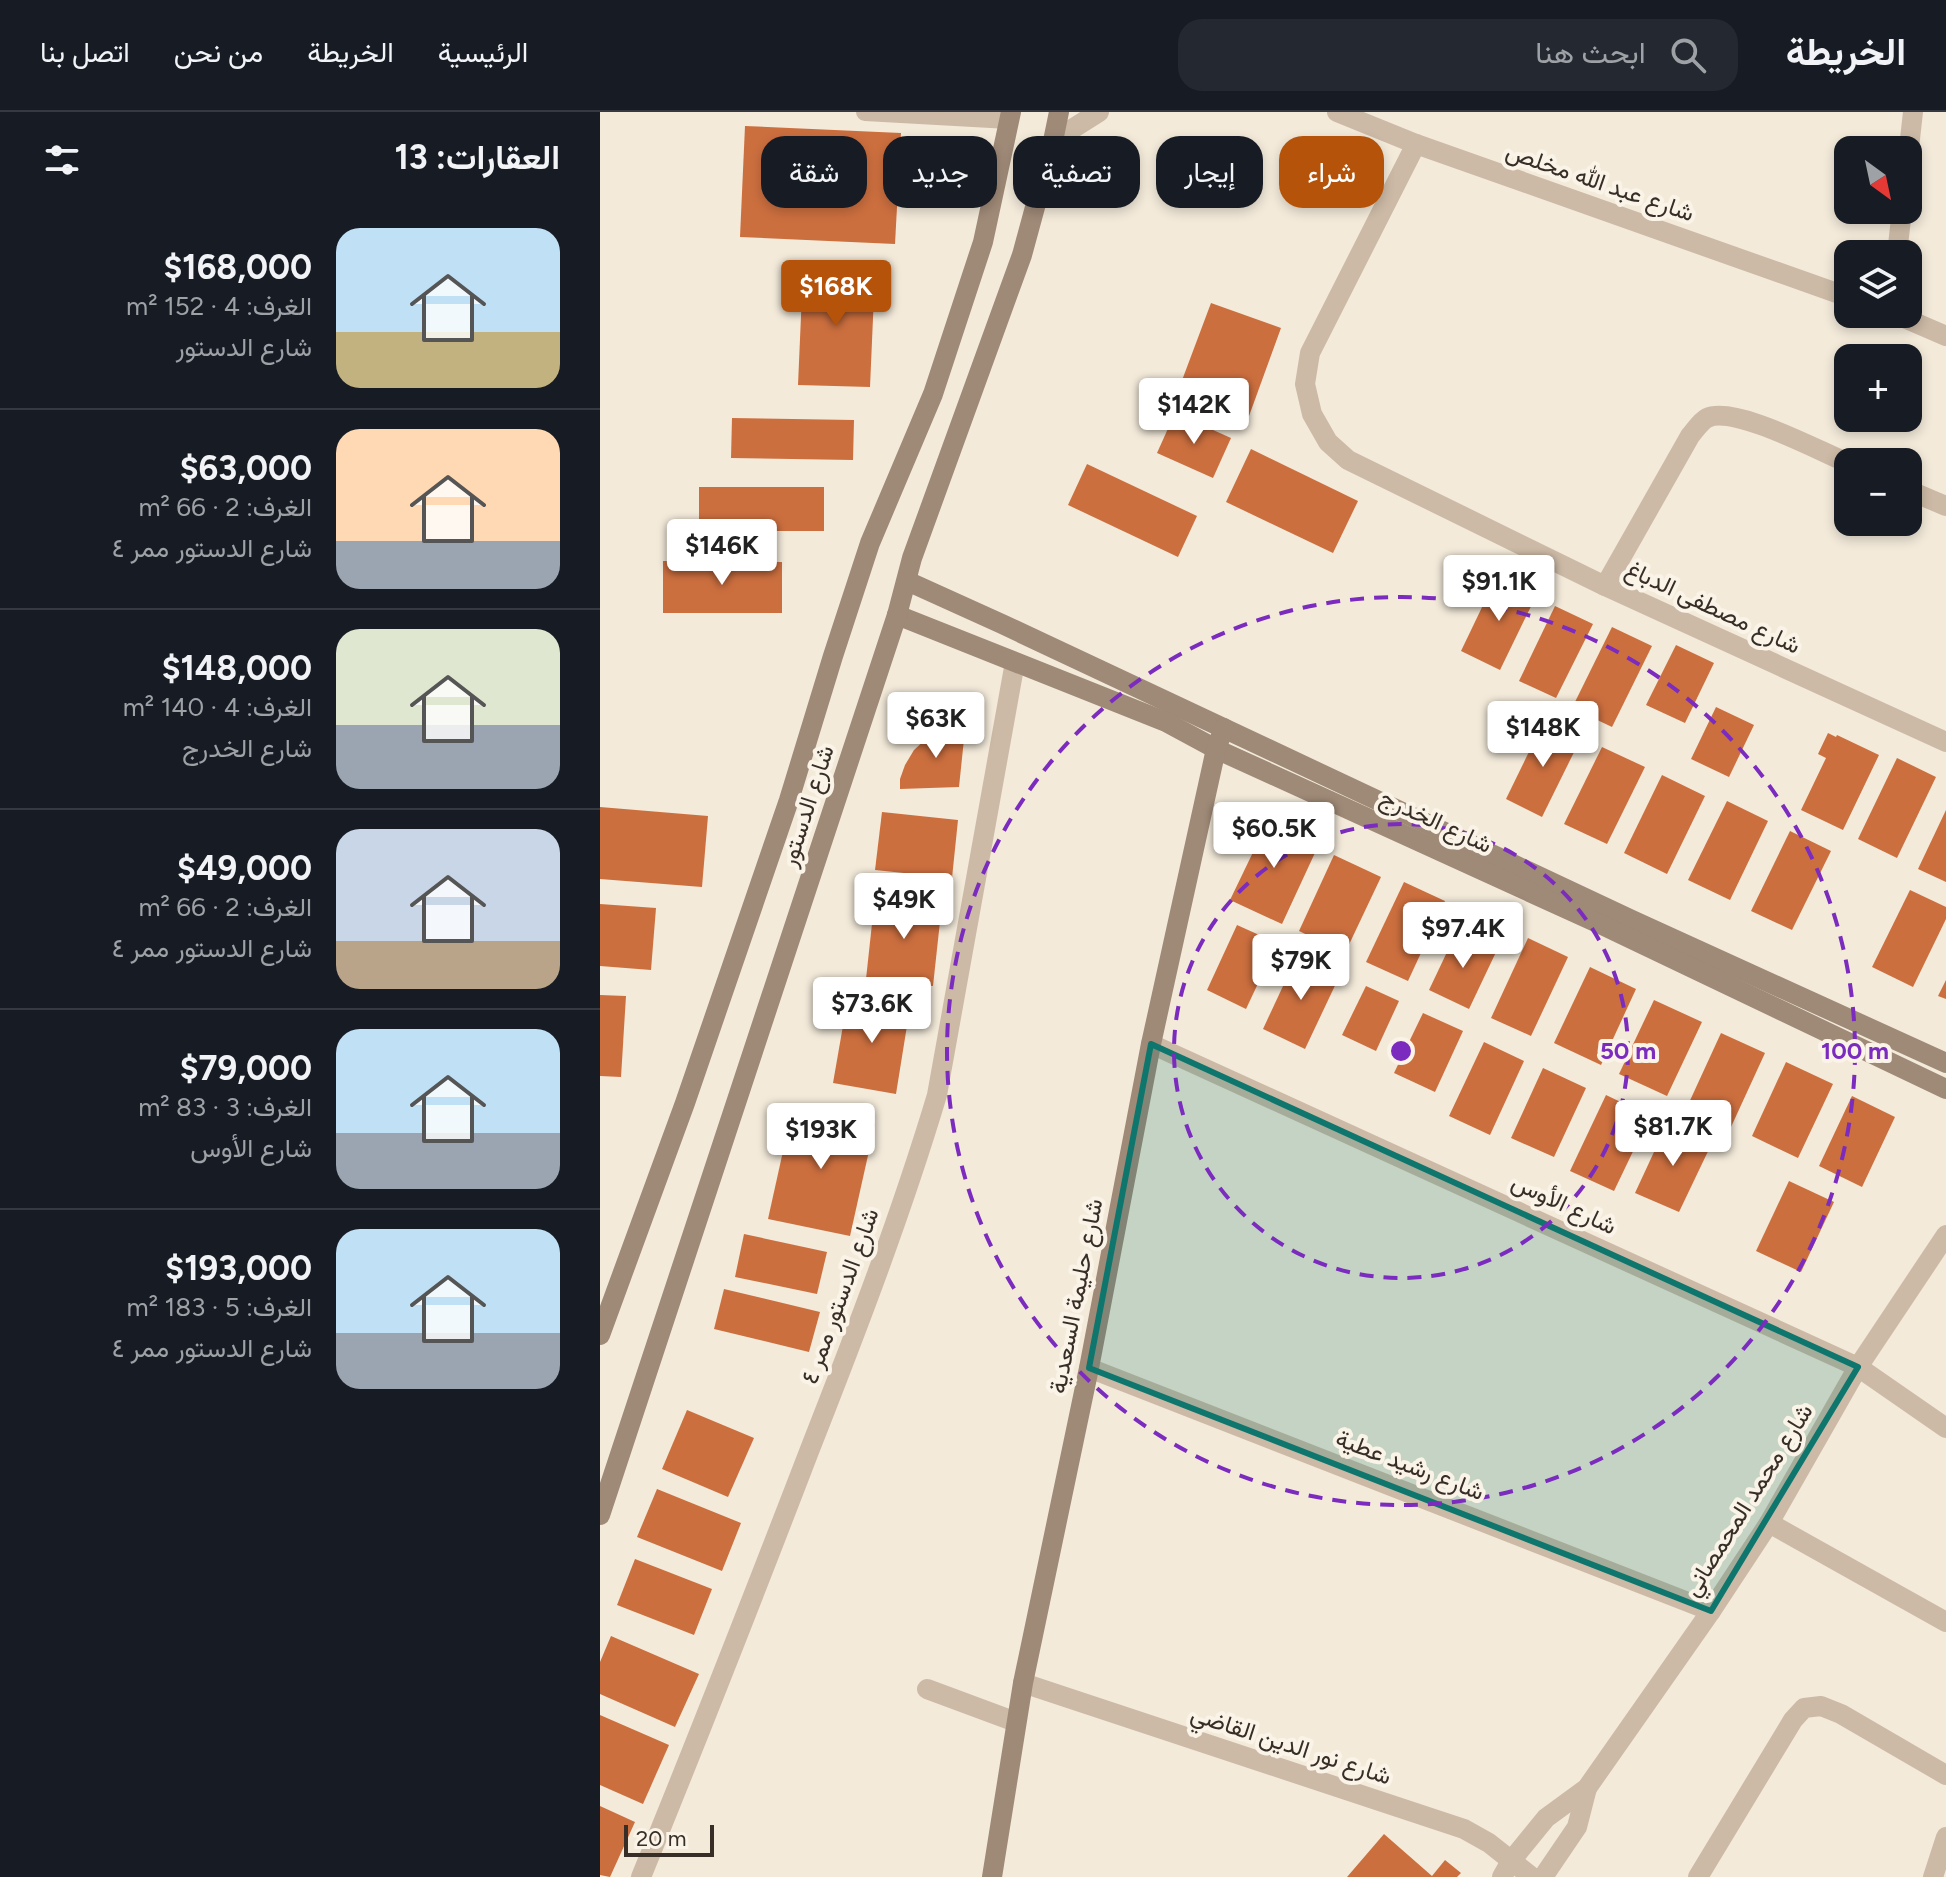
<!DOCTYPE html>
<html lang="ar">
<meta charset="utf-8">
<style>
body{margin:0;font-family:Figtree,Vazirmatn,sans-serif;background:#242831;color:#f1f3f6;direction:rtl;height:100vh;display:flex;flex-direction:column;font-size:30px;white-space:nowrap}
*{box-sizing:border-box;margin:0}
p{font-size:26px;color:#9ea1a6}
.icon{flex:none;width:44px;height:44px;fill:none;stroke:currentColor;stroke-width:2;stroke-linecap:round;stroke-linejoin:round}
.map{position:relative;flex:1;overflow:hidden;direction:ltr}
.details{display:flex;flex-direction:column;background:#171b24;width:600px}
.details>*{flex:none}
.guide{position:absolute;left:24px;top:24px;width:760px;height:72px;direction:rtl;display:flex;gap:16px}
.needle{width:52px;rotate:147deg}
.fabs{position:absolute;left:1234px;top:24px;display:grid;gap:16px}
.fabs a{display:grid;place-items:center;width:88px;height:88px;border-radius:16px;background:#171b24;box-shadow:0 4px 12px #0003;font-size:40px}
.scale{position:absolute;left:24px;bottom:20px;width:90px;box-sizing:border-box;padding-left:8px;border:4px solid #372e27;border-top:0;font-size:22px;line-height:28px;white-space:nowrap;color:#372e27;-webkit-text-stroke:6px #faf3e7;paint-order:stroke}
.price{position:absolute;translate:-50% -68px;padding:0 18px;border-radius:8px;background:#fff;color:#222;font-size:26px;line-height:52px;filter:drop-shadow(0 2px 4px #0008)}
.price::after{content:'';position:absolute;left:50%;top:48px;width:24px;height:18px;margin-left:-12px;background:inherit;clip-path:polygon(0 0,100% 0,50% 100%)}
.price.active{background:#b45309;color:#fff}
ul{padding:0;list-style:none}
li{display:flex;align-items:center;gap:24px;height:200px;padding:0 40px}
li+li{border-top:2px solid #363941}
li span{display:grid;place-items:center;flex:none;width:224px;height:160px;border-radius:24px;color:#555}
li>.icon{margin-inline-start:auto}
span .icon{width:96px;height:96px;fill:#fffc;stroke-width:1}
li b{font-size:34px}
h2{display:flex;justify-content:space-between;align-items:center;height:96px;padding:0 40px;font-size:34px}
.tag{padding:0 28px;border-radius:24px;background:#171b24;box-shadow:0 4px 12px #0003;font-size:28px;line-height:72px}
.tag.active{background:#b45309;color:#fff}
header{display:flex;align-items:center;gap:48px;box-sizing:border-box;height:112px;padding:0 40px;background:#171b24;border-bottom:2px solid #363941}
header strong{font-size:38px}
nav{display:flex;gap:44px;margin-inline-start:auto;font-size:28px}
.search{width:560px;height:72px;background:#242831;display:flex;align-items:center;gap:20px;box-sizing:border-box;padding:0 28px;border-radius:24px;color:#9ea1a6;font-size:30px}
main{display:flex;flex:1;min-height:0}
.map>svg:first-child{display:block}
.building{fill:#cc6f3f}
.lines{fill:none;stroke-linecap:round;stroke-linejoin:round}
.lane{stroke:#ccbaa6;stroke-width:18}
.street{stroke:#ccbaa6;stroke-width:20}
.secondary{stroke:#9f8977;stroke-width:20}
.marked{fill:#0f766e;fill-opacity:0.2;stroke:#0f766e;stroke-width:6;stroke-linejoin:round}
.ring{fill:none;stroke:#7b2cbf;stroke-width:4;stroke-dasharray:14 10}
.labels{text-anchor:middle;stroke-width:8;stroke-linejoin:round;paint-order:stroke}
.street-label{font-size:24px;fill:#372e27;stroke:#faf3e7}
.centre{fill:#7b2cbf;stroke:#faf3e7;stroke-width:4}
.ring-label{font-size:24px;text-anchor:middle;font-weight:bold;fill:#7b2cbf;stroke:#faf3e7;stroke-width:8;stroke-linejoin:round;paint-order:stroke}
</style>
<header>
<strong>الخريطة</strong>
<div class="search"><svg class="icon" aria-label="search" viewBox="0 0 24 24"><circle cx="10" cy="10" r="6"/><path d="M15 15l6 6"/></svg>ابحث هنا</div>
<nav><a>الرئيسية</a><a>الخريطة</a><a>من نحن</a><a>اتصل بنا</a></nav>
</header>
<main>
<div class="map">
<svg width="1346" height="1765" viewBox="0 0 1346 1765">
<rect width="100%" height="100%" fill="#f3eada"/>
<g class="building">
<path d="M145 14 301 21 295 132 140 125Z"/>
<path d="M203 158 275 160 270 275 198 273Z"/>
<path d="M611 191 681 216 649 304 578 279Z"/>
<path d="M575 301 631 326 613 366 557 341Z"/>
<path d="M132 306 254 308 253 348 131 346Z"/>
<path d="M651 337 758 389 733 441 626 390Z"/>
<path d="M487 352 597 404 578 445 468 393Z"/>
<rect x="99" y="375" width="125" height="44"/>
<path d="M63 449 182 450V501H63Z"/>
<path d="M897 464 937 482 900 558 861 539Z"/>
<path d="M955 494 993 512 956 586 919 569Z"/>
<path d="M1012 515 1052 534 1012 615 972 596Z"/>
<path d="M1076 533 1114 551 1085 611 1046 593Z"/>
<path d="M1116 595 1154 613 1129 665 1091 647Z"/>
<path d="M366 608 359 675 300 677V667L305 653 314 638 328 625 342 615Z"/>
<path d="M944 609 981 626 942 705 906 687Z"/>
<path d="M1228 621 1236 625 1237 623 1279 643 1243 718 1201 698 1226 646 1218 642Z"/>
<path d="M1002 635 1045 655 1007 732 964 712Z"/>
<path d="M1297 646 1336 665 1297 746 1258 727Z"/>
<path d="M1062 663 1105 684 1067 762 1024 741Z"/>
<path d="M1127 689 1168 709 1130 788 1088 768Z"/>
<path d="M0 695 108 704 102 775 0 767Z"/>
<path d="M1346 698V770L1318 757Z"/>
<path d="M282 700 358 708 352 766 275 758Z"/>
<path d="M669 707 720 730 682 812 630 788 657 732 647 728 656 709 666 714Z"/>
<path d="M1190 719 1231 739 1192 818 1151 799Z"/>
<path d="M734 743 781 765 745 841 699 819Z"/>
<path d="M804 770 845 789 808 869 766 850Z"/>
<path d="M1310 778 1346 795V807L1313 875 1272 855Z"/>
<path d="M275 784 342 791 333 874 266 867Z"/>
<path d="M0 792 56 796 51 858 0 854Z"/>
<path d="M637 813 677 831 646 897 607 878Z"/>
<path d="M857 819 897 838 869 897 829 878Z"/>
<path d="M928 826 968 845 931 924 891 906Z"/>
<path d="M697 844 740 863 705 937 663 917Z"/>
<path d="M990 855 1036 877 1001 953 954 931Z"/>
<path d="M1346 868V887L1338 884Z"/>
<path d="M766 874 799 889 776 939 742 923Z"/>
<path d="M0 883 26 884 21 965 0 964Z"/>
<path d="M248 885 310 895 296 982 233 971Z"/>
<path d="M1054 888 1102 910 1067 984 1019 962Z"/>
<path d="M823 901 863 919 835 980 794 961Z"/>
<path d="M1121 921 1165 941 1131 1015 1087 995Z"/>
<path d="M884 930 924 949 890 1023 849 1004Z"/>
<path d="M1186 950 1233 972 1198 1046 1152 1024Z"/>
<path d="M943 956 986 976 954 1045 911 1026Z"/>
<path d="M1006 983 1050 1004 1014 1079 970 1059Z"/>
<path d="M1252 984 1295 1005 1262 1075 1219 1054Z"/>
<path d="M193 994 275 1012 250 1124 168 1107Z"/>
<path d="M1067 1012 1111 1033 1079 1100 1035 1081Z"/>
<path d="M1189 1069 1234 1090 1201 1160 1156 1139Z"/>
<path d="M144 1122 227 1140 217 1182 135 1165Z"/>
<path d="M124 1177 220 1200 209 1240 114 1217Z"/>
<path d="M87 1298 154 1326 128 1385 62 1357Z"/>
<path d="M57 1377 141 1411 122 1459 37 1425Z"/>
<path d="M35 1447 112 1477 94 1523 17 1493Z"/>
<path d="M11 1524 99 1562 75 1615 0 1582V1550Z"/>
<path d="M0 1603 69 1633 43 1692 0 1673Z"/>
<path d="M0 1694 35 1710 10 1765 0 1763Z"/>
<path d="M784 1722 832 1764 845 1748 861 1761 857 1765H747Z"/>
</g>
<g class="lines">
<path class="lane" d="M265 0 409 8"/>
<g class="street">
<path d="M737 0 816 32 1248 185"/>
<path d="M453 29 499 0"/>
<path d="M816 32 710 241 705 272 712 302 728 330 748 348 1005 474 1346 630"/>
<path d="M1308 45 1313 0"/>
<path d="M1297 142 1302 98"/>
<path d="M1295 202 1346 224"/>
<path d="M1308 378 1346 394"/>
<path d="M1005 474 1090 324C1095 318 1101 309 1107 306 1134 293 1219 339 1248 351"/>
<path d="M551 932 1258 1255 1346 1316"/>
<path d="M489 1256 1111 1499"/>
<path d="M1169 1411 1346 1510"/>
<path d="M423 1571 864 1717 889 1731 932 1765"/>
<path d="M327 1577 416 1610"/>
<path d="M41 1765C99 1623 155 1480 210 1337 256 1220 301 1103 337 983L415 550"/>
<path d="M902 1765 911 1749 946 1706 987 1676 1111 1499 1169 1411 1258 1255 1346 1123"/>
<path d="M943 1765 977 1715 987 1676"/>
<path d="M1098 1765 1193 1608 1204 1596 1221 1594 1241 1602 1346 1663"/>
<path d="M1333 1765 1346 1725"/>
</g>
<g class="secondary">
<path d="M307 469 402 512 1032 808 1346 951"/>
<path d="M297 503 566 610 616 637 1002 813 1346 977"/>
<path d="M0 1223 85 991 189 688 233 544 270 431 333 282 383 130 411 0"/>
<path d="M0 1403 297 503 312 446 422 143 453 29 459 0"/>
<path d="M392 1765 423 1571 489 1256 551 932 616 637 624 616"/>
</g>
</g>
<path class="marked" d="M551 932 1258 1255 1111 1499 489 1256Z"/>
<g class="ring">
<circle cx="801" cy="939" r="227"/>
<circle cx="801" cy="939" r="454"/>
</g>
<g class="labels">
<g class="street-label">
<text transform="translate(1000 70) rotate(19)" y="8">شارع عبد الله مخلص</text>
<text transform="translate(1113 495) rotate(25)" y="8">شارع مصطفى الدباغ</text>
<text transform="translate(207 694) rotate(-72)" y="8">شارع الدستور</text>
<text transform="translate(836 709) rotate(25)" y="8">شارع الخدرج</text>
<text transform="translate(964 1092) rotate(25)" y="8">شارع الأوس</text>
<text transform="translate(240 1184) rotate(-70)" y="8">شارع الدستور ممر ٤</text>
<text transform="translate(476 1184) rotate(-79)" y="8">شارع حليمة السعدية</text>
<text transform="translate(810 1353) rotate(21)" y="8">شارع رشيد عطية</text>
<text transform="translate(1148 1388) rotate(-58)" y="8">شارع محمد المحمصاني</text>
<text transform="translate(691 1633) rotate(18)" y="8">شارع نور الدين القاضي</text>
</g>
</g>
<circle cx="801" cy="939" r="12" class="centre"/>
<g class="ring-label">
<text x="1028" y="947">50 m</text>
<text x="1255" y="947">100 m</text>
</g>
</svg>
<div class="fabs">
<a><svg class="needle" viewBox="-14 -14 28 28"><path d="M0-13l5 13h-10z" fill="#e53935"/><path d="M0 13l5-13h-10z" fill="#9ea1a6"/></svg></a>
<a><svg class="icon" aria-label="layers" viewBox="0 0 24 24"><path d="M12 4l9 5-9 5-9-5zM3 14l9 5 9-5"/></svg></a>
<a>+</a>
<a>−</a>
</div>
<div class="scale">20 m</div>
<b class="price active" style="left:236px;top:216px">$168K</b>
<b class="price" style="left:594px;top:334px">$142K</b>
<b class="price" style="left:122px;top:475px">$146K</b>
<b class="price" style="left:899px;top:511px">$91.1K</b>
<b class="price" style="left:336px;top:648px">$63K</b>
<b class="price" style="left:943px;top:657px">$148K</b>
<b class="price" style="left:674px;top:758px">$60.5K</b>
<b class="price" style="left:304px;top:829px">$49K</b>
<b class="price" style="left:863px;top:858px">$97.4K</b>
<b class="price" style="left:701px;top:890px">$79K</b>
<b class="price" style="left:272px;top:933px">$73.6K</b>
<b class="price" style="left:1073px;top:1056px">$81.7K</b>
<b class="price" style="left:221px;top:1059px">$193K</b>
<div class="guide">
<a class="tag active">شراء</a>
<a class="tag">إيجار</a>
<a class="tag">تصفية</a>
<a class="tag">جديد</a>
<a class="tag">شقة</a>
</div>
</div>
<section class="details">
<h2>العقارات: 13<svg class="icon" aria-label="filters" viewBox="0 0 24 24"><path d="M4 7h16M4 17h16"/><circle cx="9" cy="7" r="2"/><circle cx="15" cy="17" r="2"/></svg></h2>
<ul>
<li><span style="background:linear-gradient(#bfe0f5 65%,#c2b280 0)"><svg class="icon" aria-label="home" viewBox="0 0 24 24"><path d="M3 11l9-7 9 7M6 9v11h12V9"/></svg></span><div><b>$168,000</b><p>الغرف: 4 · 152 m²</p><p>شارع الدستور</p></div></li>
<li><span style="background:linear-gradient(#ffd9b3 70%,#9aa5b1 0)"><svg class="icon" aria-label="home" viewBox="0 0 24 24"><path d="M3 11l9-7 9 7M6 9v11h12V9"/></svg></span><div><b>$63,000</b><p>الغرف: 2 · 66 m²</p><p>شارع الدستور ممر ٤</p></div></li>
<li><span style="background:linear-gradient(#dfe7d0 60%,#9aa5b1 0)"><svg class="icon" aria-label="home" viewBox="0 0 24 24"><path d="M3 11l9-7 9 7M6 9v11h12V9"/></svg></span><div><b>$148,000</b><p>الغرف: 4 · 140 m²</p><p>شارع الخدرج</p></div></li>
<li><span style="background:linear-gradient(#c9d6e8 70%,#b9a48a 0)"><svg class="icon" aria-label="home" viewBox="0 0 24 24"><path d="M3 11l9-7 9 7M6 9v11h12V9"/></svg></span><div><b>$49,000</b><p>الغرف: 2 · 66 m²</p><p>شارع الدستور ممر ٤</p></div></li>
<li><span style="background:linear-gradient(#bfe0f5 65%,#9aa5b1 0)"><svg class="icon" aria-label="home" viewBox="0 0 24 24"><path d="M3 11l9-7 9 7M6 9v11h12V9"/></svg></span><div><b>$79,000</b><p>الغرف: 3 · 83 m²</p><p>شارع الأوس</p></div></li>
<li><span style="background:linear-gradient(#bfe0f5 65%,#9aa5b1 0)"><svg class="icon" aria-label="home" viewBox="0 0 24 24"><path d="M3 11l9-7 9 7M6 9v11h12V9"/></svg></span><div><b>$193,000</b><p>الغرف: 5 · 183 m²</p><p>شارع الدستور ممر ٤</p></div></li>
</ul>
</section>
</main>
